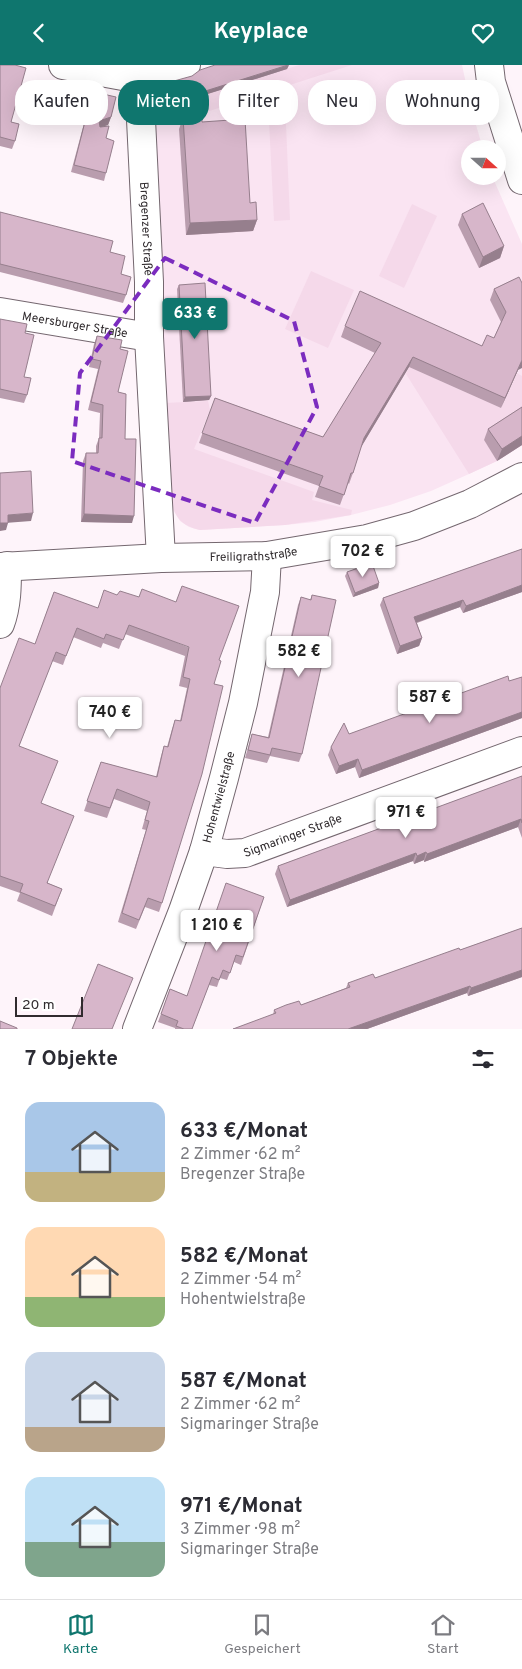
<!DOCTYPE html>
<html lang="de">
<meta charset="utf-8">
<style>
body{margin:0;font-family:Overpass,sans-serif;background:#f7f7f7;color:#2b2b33;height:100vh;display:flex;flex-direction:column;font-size:19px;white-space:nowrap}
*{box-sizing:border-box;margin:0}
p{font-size:16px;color:#7c7c81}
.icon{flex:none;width:28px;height:28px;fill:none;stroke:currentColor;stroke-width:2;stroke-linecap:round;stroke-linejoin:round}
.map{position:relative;height:964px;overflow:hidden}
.drawer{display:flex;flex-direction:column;background:#fff;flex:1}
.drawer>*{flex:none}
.hud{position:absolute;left:15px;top:15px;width:492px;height:45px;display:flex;gap:10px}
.needle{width:32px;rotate:111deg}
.buttons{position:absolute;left:461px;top:75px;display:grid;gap:10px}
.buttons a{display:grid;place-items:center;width:45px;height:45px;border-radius:50%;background:#fff;box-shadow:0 5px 20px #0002;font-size:25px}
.scale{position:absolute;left:15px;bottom:12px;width:68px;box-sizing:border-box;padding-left:5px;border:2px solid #302b2e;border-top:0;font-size:14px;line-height:18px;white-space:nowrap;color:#302b2e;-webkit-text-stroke:4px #fff;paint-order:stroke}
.price{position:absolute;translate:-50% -42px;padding:0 11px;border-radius:5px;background:#fff;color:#222;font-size:16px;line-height:32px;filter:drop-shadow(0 1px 2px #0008)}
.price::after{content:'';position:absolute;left:50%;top:30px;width:15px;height:11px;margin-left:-8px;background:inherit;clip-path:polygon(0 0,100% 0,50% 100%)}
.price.active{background:#0f766e;color:#fff}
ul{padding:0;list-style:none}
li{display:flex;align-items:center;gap:15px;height:125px;padding:0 25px}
li span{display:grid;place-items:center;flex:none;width:140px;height:100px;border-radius:15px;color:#555}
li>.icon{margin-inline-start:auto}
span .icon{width:60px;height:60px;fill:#fffc;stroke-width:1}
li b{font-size:21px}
h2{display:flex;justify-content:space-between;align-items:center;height:60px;padding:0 25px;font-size:21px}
.chip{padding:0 18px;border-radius:20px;background:#fff;box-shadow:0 5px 20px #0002;font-size:18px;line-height:45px}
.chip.active{background:#0f766e;color:#fff}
header{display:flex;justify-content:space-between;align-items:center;height:65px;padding:0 25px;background:#0f766e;color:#fff;font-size:22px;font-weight:700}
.menu{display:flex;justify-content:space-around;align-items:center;height:70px;border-top:1px solid #e1e1e2;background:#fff;font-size:14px;color:#7c7c81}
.menu a{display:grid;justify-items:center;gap:2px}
.menu .active{color:#0f766e}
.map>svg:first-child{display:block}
.built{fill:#fae4f2}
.green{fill:#f5d9ea}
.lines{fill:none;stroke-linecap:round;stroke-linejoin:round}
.minor-casing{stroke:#74676f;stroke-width:30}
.minor{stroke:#fff;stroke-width:28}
.wall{fill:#b99dae}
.shaded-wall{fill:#967f8d}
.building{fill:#d7b6ca;stroke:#967f8d}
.marked{fill:none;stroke:#7b2cbf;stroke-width:4;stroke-dasharray:10 6;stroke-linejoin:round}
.labels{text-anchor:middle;stroke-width:4;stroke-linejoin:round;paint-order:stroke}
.street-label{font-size:12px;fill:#302b2e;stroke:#fff}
</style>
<header><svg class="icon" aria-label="back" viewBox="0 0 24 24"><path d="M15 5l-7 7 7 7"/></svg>Keyplace<svg class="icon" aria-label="heart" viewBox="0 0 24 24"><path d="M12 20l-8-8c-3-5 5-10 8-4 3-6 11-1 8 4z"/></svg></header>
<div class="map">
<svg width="522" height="964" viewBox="0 0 522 964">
<rect width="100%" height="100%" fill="#fef4fa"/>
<path class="built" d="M286 0H462L472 46 483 84H470V111H492L522 179V380L497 396 469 409 431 426 390 440 351 450 315 457 285 460 200 465 189 462 180 456 173 445 170 434 151 48Z"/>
<g class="green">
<path d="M299 0H352L166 60 161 44Z"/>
<path d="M285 35 290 155 274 156 268 36Z"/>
<path d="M412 139 437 151 404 223 379 211Z"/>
<path d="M311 206 354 225 328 283 285 264Z"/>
<path d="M409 302 501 343 517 308 522 311V350L484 375 497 396 469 409 406 309Z"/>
<path d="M208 336 210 345 194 384 314 427 312 435 352 445 351 450 285 460 200 465C180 460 176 453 170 434L164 338Z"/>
</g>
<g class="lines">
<defs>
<g id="minor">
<path d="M63 0 139 14 186 0"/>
<path d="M489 0 491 17 522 115"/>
<path id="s1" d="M139 14 149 217V272L161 493"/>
<path id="s2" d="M0 247 149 272"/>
<path id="s3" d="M0 502 161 493 267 491 367 474 414 461 470 439 522 412"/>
<path d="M0 559C7 540 7 521 7 501"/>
<path id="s4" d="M204 786 227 789 245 788 522 686"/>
<path id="s5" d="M137 964 183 846 204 786 224 713 243 638 265 527 267 491"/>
</g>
</defs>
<use href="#minor" class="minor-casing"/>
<use href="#minor" class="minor"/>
</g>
<g class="wall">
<path d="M0 0 15 76 12 84 0 81Z"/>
<path d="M289 0 287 4 179 38 173 20 174 16Z"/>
<path d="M93 25 94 27 111 52 108 60 103 61 106 73V108L104 116 71 107 91 32Z"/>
<path d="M183 53 202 57 250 138 257 155 253 166 186 170 179 64Z"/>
<path d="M0 147 110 187 121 209 126 230 123 238 0 207Z"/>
<path d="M462 149 504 181 500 193 479 203 458 160Z"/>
<path d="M519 212 518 305 501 343 409 302 361 382 353 408 349 419 348 418 340 440 315 432 319 421 199 378 215 333 323 372 375 288 341 272 345 261 482 281 494 273 501 257 490 235 494 224Z"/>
<path d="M179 220 211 331 209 335 183 337 177 224Z"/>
<path d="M0 254 25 268 24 312 27 330 24 338 0 333Z"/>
<path d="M97 271 120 284 118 327 125 374 132 458 81 457 83 396 86 388H96V381L99 373 100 348 88 345 98 304 89 302 94 279Z"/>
<path d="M522 342V380L497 396 484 375 488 364Z"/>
<path d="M522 484V527L463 548 460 542 417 558 422 573 419 581 397 589 380 540 383 533Z"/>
<path d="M347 507 379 518 378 523 353 532 345 511Z"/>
<path d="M54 527 219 595 162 838 159 847 145 842 136 864 118 857 146 765 142 764 147 746 114 734 107 753 84 746 101 697 156 712 161 691 164 681 167 682 172 664 175 655 180 656 187 623 179 621 185 591 125 569 119 584 103 578 101 583 73 572 63 600 52 596 19 681 41 739 48 818 62 824 52 851 17 836 20 828 0 821V623L35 579Z"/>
<path d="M312 530 302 689 299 697 270 691 267 698 245 693 252 669 268 672 298 540 301 532 310 535Z"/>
<path d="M522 612V653L359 713 355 702 336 709 328 690 331 682 349 669Z"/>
<path d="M522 711V773L518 762 424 797V795L414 799 413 796 287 842 275 809 278 801Z"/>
<path d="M264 832 241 900 234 897 227 915 220 913 217 922 209 920 192 964H175V963L158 957 170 924 187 931Z"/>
<path d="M522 863V912L468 931 467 928 367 964H233L273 950 274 945 301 940 346 923 348 918 375 913 460 885Z"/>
</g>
<g class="shaded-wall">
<path d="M289 0 287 4 179 38 180 34Z"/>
<path d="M111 52 108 60 96 64 99 56Z"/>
<path d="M257 155 253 166 186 170 190 158Z"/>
<path d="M504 181 500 193 479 203 483 192Z"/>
<path d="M413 292 409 302 360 384 364 373Z"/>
<path d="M522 295V303L518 305 501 343 505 333Z"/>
<path d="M211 331 209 335 183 337 185 332Z"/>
<path d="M522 371V380L497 396 502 384Z"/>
<path d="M33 448 31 456 5 458 8 450Z"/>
<path d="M84 449 134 451 132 458 81 457Z"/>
<path d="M0 458H8L6 465 0 466Z"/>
<path d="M379 518 378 523 353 532 355 528Z"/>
<path d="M522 520V527L463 548 466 541Z"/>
<path d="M463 535 460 542 412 559 414 552Z"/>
<path d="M422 573 419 581 397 589 400 581Z"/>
<path d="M522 647V653L359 713 362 705Z"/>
<path d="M358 694 355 702 336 709 339 701Z"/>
<path d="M521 754 518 762 424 797 427 789Z"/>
<path d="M426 787 424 795 414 799 417 791Z"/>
<path d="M416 788 413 796 287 842 290 835Z"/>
<path d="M522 905V912L468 931 471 923Z"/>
<path d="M470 921 467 928 367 964H348Z"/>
</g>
<g class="building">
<path d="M0 0H15L26 3 11 57 19 59 15 76 0 72Z"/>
<path d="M215 0H288L180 34 174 16 192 11 200 5Z"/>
<path d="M93 25 94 27 116 32 111 52 99 56 100 62 109 61 106 73 114 76 106 108 74 100Z"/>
<path d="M202 51V57L245 54 250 138 256 137 257 155 190 158 183 53Z"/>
<path d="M483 138 504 181 483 192 462 149Z"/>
<path d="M0 147 113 176 110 187 125 191 121 209 131 212 126 230 0 199Z"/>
<path d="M519 212 522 218V295L505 333 413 292 364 373 353 408H351L344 430 319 421 323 411 202 368 215 333 323 372 381 278 345 261 360 226 482 281 487 270 494 273 506 247 494 224Z"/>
<path d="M205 218 211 331 185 332 179 220Z"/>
<path d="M0 254 27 259 25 268 34 270 24 312 31 313 27 330 0 324Z"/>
<path d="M97 271 122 275 120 284 128 286 118 327 126 329 125 374H136L134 451 84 449 86 388H98L99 373H102L103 340 91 337 101 296 92 294Z"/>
<path d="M522 342V371L502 384 488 364Z"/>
<path d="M31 406 33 448 8 450V458H0V408Z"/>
<path d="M522 484V520L466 541 463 535 414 552 422 573 400 581 383 533Z"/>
<path d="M372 498 379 518 355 528 347 507Z"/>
<path d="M182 521 239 541 219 595 221 596 214 619 223 621 202 709 162 838 148 833 139 855 122 848 149 756 145 755 150 737 117 724 110 743 87 736 101 697 157 712 164 681 168 682 175 655 181 656 190 614 183 612 189 582 129 560 123 575 106 569 104 574 77 563 66 591 56 587 19 681 58 696 41 738 74 751 47 818 62 824 55 841 20 827 23 819 0 811V623L19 573 35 579 54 527 98 543 104 525 117 530 120 526 139 532 142 524 176 537Z"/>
<path d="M312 530 336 535 302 689 272 683 270 690 248 685 252 669 269 673 301 532 311 535Z"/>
<path d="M508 611 509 616 522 612V647L362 705 358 694 339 701 331 682 344 658 349 669Z"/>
<path d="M522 711V758L521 754 427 789 426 787 417 791 416 788 290 835 278 801Z"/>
<path d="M226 818 264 832 243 892 236 890 230 908 223 905 219 915 212 912 192 964H184L176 961 178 956 161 949 170 924 187 931Z"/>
<path d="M522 863V905L471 923 470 921 348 964H233L276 948 274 945 286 940 299 936 301 940 350 922 348 918 373 909 375 913 459 883 460 885Z"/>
<path d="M98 899 133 913 112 964H72Z"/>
<path d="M0 956 17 963V964H0Z"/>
</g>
<path class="marked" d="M165 193 294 256 317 342 255 458 72 396 80 308Z"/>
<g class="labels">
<g class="street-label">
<text dy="4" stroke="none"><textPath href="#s1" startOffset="150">Bregenzer Straße</textPath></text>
<text dy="4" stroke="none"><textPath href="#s2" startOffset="76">Meersburger Straße</textPath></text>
<text dy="4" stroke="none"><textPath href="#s3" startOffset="254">Freiligrathstraße</textPath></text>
<text dy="4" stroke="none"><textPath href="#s5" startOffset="246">Hohentwielstraße</textPath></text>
<text dy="4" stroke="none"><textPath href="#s4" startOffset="92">Sigmaringer Straße</textPath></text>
</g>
</g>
</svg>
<div class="buttons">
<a><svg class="needle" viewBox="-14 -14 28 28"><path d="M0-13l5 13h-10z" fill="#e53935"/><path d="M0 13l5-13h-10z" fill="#7c7c81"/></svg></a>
</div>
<div class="scale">20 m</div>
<b class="price active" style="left:195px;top:275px">633 €</b>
<b class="price" style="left:363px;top:513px">702 €</b>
<b class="price" style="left:299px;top:613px">582 €</b>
<b class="price" style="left:430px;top:659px">587 €</b>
<b class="price" style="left:110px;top:674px">740 €</b>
<b class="price" style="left:406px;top:774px">971 €</b>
<b class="price" style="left:217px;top:887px">1 210 €</b>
<div class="hud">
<a class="chip">Kaufen</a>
<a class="chip active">Mieten</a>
<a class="chip">Filter</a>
<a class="chip">Neu</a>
<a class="chip">Wohnung</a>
</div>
</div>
<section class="drawer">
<h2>7 Objekte<svg class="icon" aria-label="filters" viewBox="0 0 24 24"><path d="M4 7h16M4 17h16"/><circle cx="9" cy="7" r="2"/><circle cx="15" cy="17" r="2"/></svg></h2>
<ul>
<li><span style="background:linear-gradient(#a9c7e8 70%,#c2b280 0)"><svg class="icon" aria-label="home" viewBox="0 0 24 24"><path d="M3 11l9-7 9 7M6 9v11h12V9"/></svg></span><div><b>633 €/Monat</b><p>2 Zimmer · 62 m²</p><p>Bregenzer Straße</p></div></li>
<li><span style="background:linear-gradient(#ffd9b3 70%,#8fb573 0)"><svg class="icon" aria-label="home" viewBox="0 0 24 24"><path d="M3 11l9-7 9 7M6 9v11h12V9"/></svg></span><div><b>582 €/Monat</b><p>2 Zimmer · 54 m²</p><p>Hohentwielstraße</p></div></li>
<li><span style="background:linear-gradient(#c9d6e8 75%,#b9a48a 0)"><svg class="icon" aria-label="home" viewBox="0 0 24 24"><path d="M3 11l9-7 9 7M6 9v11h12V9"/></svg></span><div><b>587 €/Monat</b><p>2 Zimmer · 62 m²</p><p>Sigmaringer Straße</p></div></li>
<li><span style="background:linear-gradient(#bfe0f5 65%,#7fa58c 0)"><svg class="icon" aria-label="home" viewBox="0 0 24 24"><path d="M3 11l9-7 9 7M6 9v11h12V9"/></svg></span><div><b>971 €/Monat</b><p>3 Zimmer · 98 m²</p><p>Sigmaringer Straße</p></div></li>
</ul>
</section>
<nav class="menu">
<a class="active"><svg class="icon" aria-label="map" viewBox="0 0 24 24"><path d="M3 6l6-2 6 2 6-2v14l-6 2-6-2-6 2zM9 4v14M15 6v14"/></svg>Karte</a>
<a><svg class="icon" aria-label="saved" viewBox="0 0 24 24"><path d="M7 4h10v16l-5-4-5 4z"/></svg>Gespeichert</a>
<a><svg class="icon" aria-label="home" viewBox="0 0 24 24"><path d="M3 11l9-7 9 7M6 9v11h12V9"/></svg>Start</a>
</nav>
